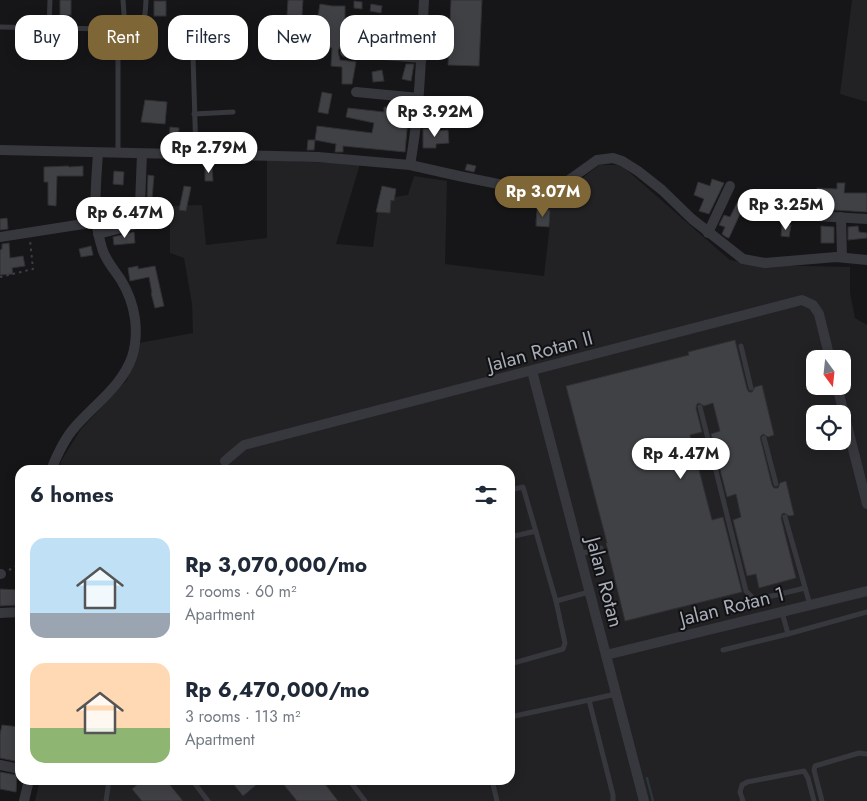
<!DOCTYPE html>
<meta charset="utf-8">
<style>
body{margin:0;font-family:Jost,sans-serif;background:#f6f6f7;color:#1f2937;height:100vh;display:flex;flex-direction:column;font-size:19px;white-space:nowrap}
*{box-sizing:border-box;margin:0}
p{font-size:16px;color:#747a83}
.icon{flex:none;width:28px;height:28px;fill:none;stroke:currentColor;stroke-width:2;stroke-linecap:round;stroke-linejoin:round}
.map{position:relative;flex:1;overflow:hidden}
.sheet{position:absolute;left:15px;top:465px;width:500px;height:320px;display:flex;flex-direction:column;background:#fff;border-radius:15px;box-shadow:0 2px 12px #0003}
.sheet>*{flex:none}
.banner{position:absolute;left:15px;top:15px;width:500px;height:45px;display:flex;gap:10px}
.needle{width:32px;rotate:165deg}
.controls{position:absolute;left:806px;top:350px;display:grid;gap:10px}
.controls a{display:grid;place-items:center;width:45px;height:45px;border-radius:10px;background:#fff;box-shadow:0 2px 12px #0003;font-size:25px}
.price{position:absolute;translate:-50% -42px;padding:0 11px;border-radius:18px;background:#fff;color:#222;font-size:16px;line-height:32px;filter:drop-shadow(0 1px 2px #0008)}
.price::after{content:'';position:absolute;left:50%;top:30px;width:15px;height:11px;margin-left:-8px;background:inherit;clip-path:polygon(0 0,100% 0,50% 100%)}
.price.selected{background:#7e6636;color:#fff}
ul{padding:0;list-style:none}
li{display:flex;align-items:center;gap:15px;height:125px;padding:0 15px}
li span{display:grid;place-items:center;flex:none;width:140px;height:100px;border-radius:15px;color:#555}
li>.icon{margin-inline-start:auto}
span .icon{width:60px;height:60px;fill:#fffc;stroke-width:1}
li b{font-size:21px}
h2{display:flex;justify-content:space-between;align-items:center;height:60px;padding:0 15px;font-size:21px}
.pill{padding:0 18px;border-radius:15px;background:#fff;box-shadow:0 2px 12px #0003;font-size:18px;line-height:45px}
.pill.selected{background:#7e6636;color:#fff}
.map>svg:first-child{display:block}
.built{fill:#222225;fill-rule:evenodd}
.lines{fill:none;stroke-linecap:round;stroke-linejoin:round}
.stream{stroke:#2c353c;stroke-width:2.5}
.building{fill:#404145;stroke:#303034}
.path{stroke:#3d3f44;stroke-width:2;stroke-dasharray:2.5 4;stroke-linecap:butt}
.lane{stroke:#37383d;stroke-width:5}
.street{stroke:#37383d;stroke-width:10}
.labels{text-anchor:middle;stroke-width:4;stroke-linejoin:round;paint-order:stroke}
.street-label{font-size:20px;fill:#a8adb8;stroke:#111113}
</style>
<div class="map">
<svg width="867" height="801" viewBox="0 0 867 801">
<rect width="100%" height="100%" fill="#161618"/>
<g class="built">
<path d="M852 0H867V102L840 94Z"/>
<path d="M267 160 360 164 336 244 373 247 380 199 408 195 414 176 447 181 445 264 544 276 550 223 535 222 538 204H552V193L571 187 599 165H621L730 260 761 265 850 267V293L855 318 867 325V801H35L40 780H510V470H59L61 461 81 429 127 380 139 343 193 333 192 304 184 258 170 253V206L202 205 206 245 267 238ZM815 359H842V386H815ZM815 414H842V441H815Z"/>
</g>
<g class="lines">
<path class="stream" d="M647 778 653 801"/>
</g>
<g class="building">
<rect x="60" y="0" width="11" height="15"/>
<path d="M288 0H303L302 16 287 15Z"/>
<path d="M451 0H482L479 66 448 65Z"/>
<rect x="154" y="1" width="12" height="15"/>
<path d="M354 1 362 2V9L354 8Z"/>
<path d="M320 4 332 6H345V25L370 29V46L341 45 338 51 340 60 356 62 352 84H342V67L331 66 332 48 327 47 329 24 319 23 320 16H318Z"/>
<path d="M371 4 382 6 381 13 370 11Z"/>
<path d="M387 31 415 35 413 50 386 48Z"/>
<path d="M406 64H414L411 81 402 79Z"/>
<path d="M382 70 384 81 373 82 372 72Z"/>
<path d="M322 92 332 94 328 114 318 112Z"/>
<path d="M145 100 167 102 165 124 141 122Z"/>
<path d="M384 107H393V119H408L405 152 343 146V152H335L336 144 315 140 314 150H307L308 140H315L317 126 372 133 374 123 346 117 348 108 384 112Z"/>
<path d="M170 127 179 128 178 144 169 143Z"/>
<path d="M423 129H436V131L448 130 449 143 436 144V148H423Z"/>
<path d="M467 164 476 166 474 172 465 170Z"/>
<path d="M68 166 69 167 83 166V176H57L56 206 48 205V182H44V167Z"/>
<path d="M212 167 213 181H205V168Z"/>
<path d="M114 171 124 172 123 185 113 184Z"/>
<path d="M148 175 154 176 152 199H147Z"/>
<path d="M712 179 724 183 709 214 699 211 704 199 694 195 698 182 710 186Z"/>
<path d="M837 183H845L844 193H867V212L785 207 787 191 799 193V197L814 199V196H816L817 188 837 189Z"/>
<path d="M184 186 191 187 186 211 179 210Z"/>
<path d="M382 186 396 189 394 201 391 200 390 213 376 212Z"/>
<path d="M749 195 757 198 754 208 757 209 754 218 740 214 729 238 726 237 722 234 725 227 719 225 724 215 730 217 737 203 745 207Z"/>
<path d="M537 210H550L549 227 536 226Z"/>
<path d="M7 218 8 229 0 230V219Z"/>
<path d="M782 225H791L789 237 781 236Z"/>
<path d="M821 226 834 227V243H821Z"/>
<path d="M858 226 859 232 867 233V238L848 240V227Z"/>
<path d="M134 232 135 243 114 245 113 237Z"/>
<path d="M9 243 10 258 23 256 25 266 12 268 13 274 0 275V250L2 249V244Z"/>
<path d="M91 246 93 255 81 257 79 249Z"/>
<path d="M138 266V269L155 266 164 306 155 308 151 293H152L149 277 130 281 128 268Z"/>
<path d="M735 340 747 389 749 392H752L755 387 762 385 774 435 768 437 763 434 760 437 772 485 774 488H778L780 483 786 481 794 515 789 516 784 513 782 514 781 518 796 578 759 588 756 574 747 576 733 520 741 517 736 494 727 497 711 434 720 431 713 403 704 406 699 403 697 404 696 408 702 432 690 435 712 520 723 517 742 592 625 621 606 543H607L566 386 689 355 688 352Z"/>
<path d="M0 589 20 590V605L0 606Z"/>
<path d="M2 725 20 727V762L0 758V734Z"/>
<path d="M0 772 17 775 16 792 0 789Z"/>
<path d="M143 780H166L183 801H142L132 789Z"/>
<path d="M230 780H262L243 796Z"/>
<path d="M280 780H322L338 801H297Z"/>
</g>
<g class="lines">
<g class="path">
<path d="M0 277 33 269 30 240"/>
<path d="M9 570 20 564"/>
</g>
<g class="lane">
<path d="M123 0 125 28"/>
<path d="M192 23 196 155"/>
<path d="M0 27 109 29 118 32V153"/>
<path d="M49 28 50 0"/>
<path d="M118 32C143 19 144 39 146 0"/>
<path d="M194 114 233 112"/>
<path d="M741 346 751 388"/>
<path d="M700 407 746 591 755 600 805 588"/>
<path d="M764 438 776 484"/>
<path d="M510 490 523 487 556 601"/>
<path d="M785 517 810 605"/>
<path d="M510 537 536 531"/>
<path d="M580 554 601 548"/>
<path d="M782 612 788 634 867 612"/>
<path d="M723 650 788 634"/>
<path d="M510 664 563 649 565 643 556 601 589 592"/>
<path d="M510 717 589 700"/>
<path d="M192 780 208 801"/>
<path d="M349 780 365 801"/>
<path d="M492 780 497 801"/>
<path d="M106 801 109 780"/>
<path d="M613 801V795L589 700 616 694"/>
<path d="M743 801 740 792 742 785 747 782 804 771 808 778 814 801"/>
<path d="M822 801 814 770 815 766 859 753 867 754"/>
</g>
<g class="street">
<path d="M359 21 423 29"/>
<path d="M345 52 422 58"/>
<path d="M356 92 419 98"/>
<path d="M0 150 318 157 410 165 459 176 528 190 541 191 556 188 562 185 597 160 613 158 622 161 638 171 662 190 692 219 743 259 765 263 836 257 867 260"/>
<path d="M410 165C420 110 421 55 424 0"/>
<path d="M782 214 867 219"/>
<path d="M841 217 842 257"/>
<path d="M708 233 730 186"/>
<path d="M98 234 137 224 140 204 142 154"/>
<path d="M0 237 96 222"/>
<path d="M532 371 644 801"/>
<path d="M837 386 867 504"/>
<path d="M225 461 244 445 802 300 813 305 819 314 830 359"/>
<path d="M51 470C57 455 64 439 75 427 94 405 122 386 132 357 140 331 135 303 121 280 114 269 105 260 102 248 92 217 96 185 98 153"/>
<path d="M0 574H1"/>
<path d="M0 613 20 612"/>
<path d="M606 655 867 591"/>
<path d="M0 765 20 769"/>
<path d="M24 801 29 780"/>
</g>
</g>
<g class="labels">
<g class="street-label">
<text transform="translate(540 351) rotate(-15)" y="7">Jalan Rotan II</text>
<text transform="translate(605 582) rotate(75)" y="7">Jalan Rotan</text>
<text transform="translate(732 606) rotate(-14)" y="7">Jalan Rotan 1</text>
</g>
</g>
</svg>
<div class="controls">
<a><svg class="needle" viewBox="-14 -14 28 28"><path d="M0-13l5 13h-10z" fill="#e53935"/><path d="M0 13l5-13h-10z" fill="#747a83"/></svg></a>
<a><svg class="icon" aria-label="locate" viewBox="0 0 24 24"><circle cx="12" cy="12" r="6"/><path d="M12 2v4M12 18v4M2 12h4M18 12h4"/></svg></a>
</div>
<b class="price" style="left:435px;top:138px">Rp 3.92M</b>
<b class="price" style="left:209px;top:174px">Rp 2.79M</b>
<b class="price selected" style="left:543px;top:218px">Rp 3.07M</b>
<b class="price" style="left:786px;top:231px">Rp 3.25M</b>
<b class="price" style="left:125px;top:239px">Rp 6.47M</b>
<b class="price" style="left:681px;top:480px">Rp 4.47M</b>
<div class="banner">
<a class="pill">Buy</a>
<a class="pill selected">Rent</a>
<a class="pill">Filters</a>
<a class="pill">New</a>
<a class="pill">Apartment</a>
</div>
<section class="sheet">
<h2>6 homes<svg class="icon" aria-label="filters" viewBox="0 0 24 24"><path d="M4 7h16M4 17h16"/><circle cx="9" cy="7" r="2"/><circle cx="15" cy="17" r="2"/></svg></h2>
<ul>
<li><span style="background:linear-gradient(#bfe0f5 75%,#9aa5b1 0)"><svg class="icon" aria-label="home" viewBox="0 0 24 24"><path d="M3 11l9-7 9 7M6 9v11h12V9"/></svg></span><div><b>Rp 3,070,000/mo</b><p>2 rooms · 60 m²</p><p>Apartment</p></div></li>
<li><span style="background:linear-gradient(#ffd9b3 65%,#8fb573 0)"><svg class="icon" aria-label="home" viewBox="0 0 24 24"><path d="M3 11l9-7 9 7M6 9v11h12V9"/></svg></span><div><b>Rp 6,470,000/mo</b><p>3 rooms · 113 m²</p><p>Apartment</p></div></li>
</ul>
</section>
</div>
